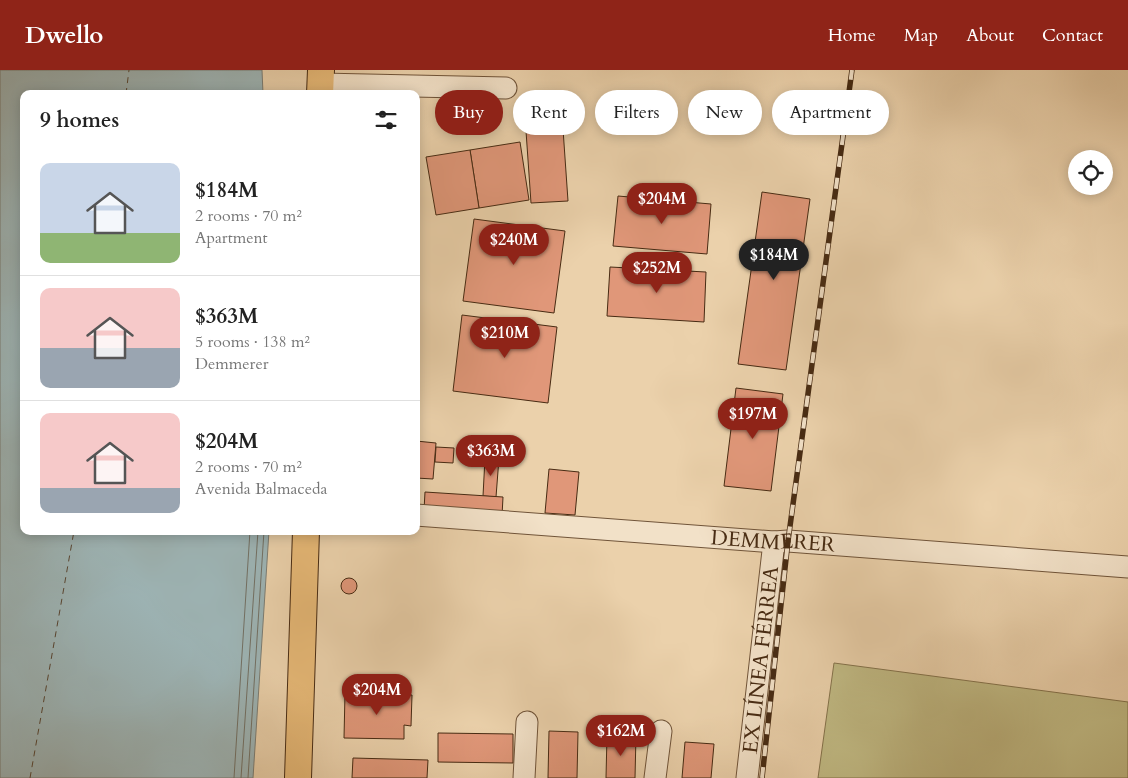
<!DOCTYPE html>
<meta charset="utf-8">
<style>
body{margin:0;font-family:Cardo,serif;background:#f6f6f6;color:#222;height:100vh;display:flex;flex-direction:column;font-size:19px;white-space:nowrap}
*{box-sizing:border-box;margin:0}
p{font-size:16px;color:#767676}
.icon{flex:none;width:28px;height:28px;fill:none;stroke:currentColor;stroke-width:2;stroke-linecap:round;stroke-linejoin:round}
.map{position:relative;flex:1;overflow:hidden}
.sheet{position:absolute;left:20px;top:20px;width:400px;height:445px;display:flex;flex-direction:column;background:#fff;border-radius:10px;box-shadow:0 2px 12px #0003}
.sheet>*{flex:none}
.hud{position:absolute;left:435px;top:20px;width:475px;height:45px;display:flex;gap:10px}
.tools{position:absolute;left:1068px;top:80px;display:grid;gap:10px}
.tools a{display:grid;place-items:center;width:45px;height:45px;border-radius:50%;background:#fff;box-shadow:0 2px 12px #0003;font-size:25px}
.price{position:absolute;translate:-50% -42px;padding:0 11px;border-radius:18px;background:#8f2418;color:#fff;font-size:16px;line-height:32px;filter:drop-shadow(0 1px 2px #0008)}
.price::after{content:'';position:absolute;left:50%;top:30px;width:15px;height:11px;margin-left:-8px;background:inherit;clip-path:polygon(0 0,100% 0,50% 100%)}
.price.active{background:#222;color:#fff}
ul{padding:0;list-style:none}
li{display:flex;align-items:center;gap:15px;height:125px;padding:0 20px}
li+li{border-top:1px solid #e0e0e0}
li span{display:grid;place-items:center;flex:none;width:140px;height:100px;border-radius:10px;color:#555}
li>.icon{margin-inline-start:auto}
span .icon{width:60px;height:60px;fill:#fffc;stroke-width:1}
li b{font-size:21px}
h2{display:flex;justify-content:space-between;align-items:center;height:60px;padding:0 20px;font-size:21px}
.tag{padding:0 18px;border-radius:22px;background:#fff;box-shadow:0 2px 12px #0003;font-size:18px;line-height:45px}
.tag.active{background:#8f2418;color:#fff}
header{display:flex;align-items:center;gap:30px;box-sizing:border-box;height:70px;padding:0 25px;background:#8f2418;color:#fff}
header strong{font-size:24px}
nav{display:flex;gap:28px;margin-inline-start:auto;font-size:18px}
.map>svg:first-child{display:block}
.green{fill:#c0b983;stroke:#84724b}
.water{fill:#9db4b5;stroke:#7b7d74}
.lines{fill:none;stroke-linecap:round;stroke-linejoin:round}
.shore{stroke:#727064;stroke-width:1}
.ferry{stroke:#584633;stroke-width:1;stroke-dasharray:6 5;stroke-linecap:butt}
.building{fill:#e09779;stroke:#472b13}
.minor-casing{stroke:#705439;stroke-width:23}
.major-casing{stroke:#472b13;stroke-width:28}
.minor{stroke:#f2e1c8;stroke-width:21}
.major{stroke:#e6b876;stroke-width:26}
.rail-casing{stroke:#472b13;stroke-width:5.5}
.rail{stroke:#f2e1c8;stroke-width:4;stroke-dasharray:11;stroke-linecap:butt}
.labels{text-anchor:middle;stroke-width:4;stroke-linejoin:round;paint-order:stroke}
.street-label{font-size:21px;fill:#472b13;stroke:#f2e1c8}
</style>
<header>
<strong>Dwello</strong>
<nav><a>Home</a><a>Map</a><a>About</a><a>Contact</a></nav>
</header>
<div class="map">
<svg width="1128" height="708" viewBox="0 0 1128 708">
<rect width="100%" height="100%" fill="#ebd1ab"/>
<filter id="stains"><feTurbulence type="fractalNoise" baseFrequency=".004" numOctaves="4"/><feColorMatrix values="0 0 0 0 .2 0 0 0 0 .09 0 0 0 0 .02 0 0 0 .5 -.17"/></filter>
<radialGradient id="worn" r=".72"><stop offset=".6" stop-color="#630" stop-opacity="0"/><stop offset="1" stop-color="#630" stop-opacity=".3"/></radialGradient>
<path class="green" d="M834 593 1128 632V708H818Z"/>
<path class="water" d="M0 0H262L263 24H24V461H269L253 708H0Z"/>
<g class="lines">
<g class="shore">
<path d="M234 708 250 461"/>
<path d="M241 708 258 461"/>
<path d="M248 708 264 461"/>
</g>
<g class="ferry">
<path d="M126 24 129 0"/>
<path d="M30 708 74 461"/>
</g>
</g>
<g class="building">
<path d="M563 59 568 131 531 133 526 61Z"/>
<path d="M520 72 529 130 479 138 470 80Z"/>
<path d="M470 80 479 138 436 145 426 87Z"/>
<path d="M762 122 810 129 786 300 738 294Z"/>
<path d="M618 126 711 134 707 184 613 176Z"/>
<path d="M474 149 565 161 554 243 463 231Z"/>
<path d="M610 197 706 202 704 252 607 246Z"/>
<path d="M462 245 557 257 548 333 453 321Z"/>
<path d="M736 318 783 324 771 421 724 416Z"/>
<path d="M416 371 436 373 433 409 416 408Z"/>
<path d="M436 377 454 378 453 393 435 392Z"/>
<path d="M485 388H499L496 427 483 426Z"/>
<path d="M549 399 579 402 575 445 545 443Z"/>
<path d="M425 422 503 427 502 446 424 440Z"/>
<circle cx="349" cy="516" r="8"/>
<path d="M345 623 412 625 411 656 404 655V669L344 668Z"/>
<path d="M549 661 578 662 577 708H548Z"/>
<path d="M438 663 513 664V693L438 692Z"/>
<path d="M607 665H636L635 708H606Z"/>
<path d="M685 672 714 674 711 708H682Z"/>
<path d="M353 688 428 690 427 708H352Z"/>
</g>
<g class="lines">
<defs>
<g id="minor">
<path d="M321 14 506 18"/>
<path id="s1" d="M416 445 774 472 788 471 1128 497"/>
<path d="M524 708 527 652"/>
<path d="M655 708 661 661"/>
<path id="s2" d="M747 708 774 472"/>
</g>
<g id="major">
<path d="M320 24 321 0"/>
<path d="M298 708 306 461"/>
</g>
</defs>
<use href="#minor" class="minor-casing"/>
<use href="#major" class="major-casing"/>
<use href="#minor" class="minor"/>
<use href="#major" class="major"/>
<defs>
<path id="rail" d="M762 708 788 471 852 0"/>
</defs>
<use href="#rail" class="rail-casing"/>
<use href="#rail" class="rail"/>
</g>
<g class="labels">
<g class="street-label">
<text dy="7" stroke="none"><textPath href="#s1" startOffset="358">DEMMERER</textPath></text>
<text dy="7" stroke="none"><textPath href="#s2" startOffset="119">EX LÍNEA FÉRREA</textPath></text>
</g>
</g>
<rect width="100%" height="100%" filter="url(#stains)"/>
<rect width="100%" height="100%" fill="url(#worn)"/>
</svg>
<div class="tools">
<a><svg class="icon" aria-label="locate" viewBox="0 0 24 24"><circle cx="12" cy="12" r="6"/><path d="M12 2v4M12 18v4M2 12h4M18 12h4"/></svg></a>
</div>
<b class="price" style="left:662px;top:155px">$204M</b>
<b class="price" style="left:514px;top:196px">$240M</b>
<b class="price active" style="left:774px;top:211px">$184M</b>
<b class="price" style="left:657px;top:224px">$252M</b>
<b class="price" style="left:505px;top:289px">$210M</b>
<b class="price" style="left:753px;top:370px">$197M</b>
<b class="price" style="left:491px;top:407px">$363M</b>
<b class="price" style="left:377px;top:646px">$204M</b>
<b class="price" style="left:621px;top:687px">$162M</b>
<div class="hud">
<a class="tag active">Buy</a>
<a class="tag">Rent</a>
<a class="tag">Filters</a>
<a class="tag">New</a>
<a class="tag">Apartment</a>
</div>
<section class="sheet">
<h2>9 homes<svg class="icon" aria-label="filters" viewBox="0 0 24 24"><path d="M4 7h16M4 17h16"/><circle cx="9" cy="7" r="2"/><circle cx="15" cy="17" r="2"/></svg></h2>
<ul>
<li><span style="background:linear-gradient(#c9d6e8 70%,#8fb573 0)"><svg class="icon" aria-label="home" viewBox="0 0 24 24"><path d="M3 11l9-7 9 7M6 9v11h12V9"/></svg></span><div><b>$184M</b><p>2 rooms · 70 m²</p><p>Apartment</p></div></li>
<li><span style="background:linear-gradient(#f6c9c9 60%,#9aa5b1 0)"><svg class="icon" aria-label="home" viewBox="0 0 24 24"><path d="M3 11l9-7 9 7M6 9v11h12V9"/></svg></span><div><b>$363M</b><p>5 rooms · 138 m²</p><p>Demmerer</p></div></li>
<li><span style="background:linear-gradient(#f6c9c9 75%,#9aa5b1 0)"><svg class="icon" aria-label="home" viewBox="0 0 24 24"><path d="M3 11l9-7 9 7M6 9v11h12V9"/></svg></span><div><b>$204M</b><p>2 rooms · 70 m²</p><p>Avenida Balmaceda</p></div></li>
</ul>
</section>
</div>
